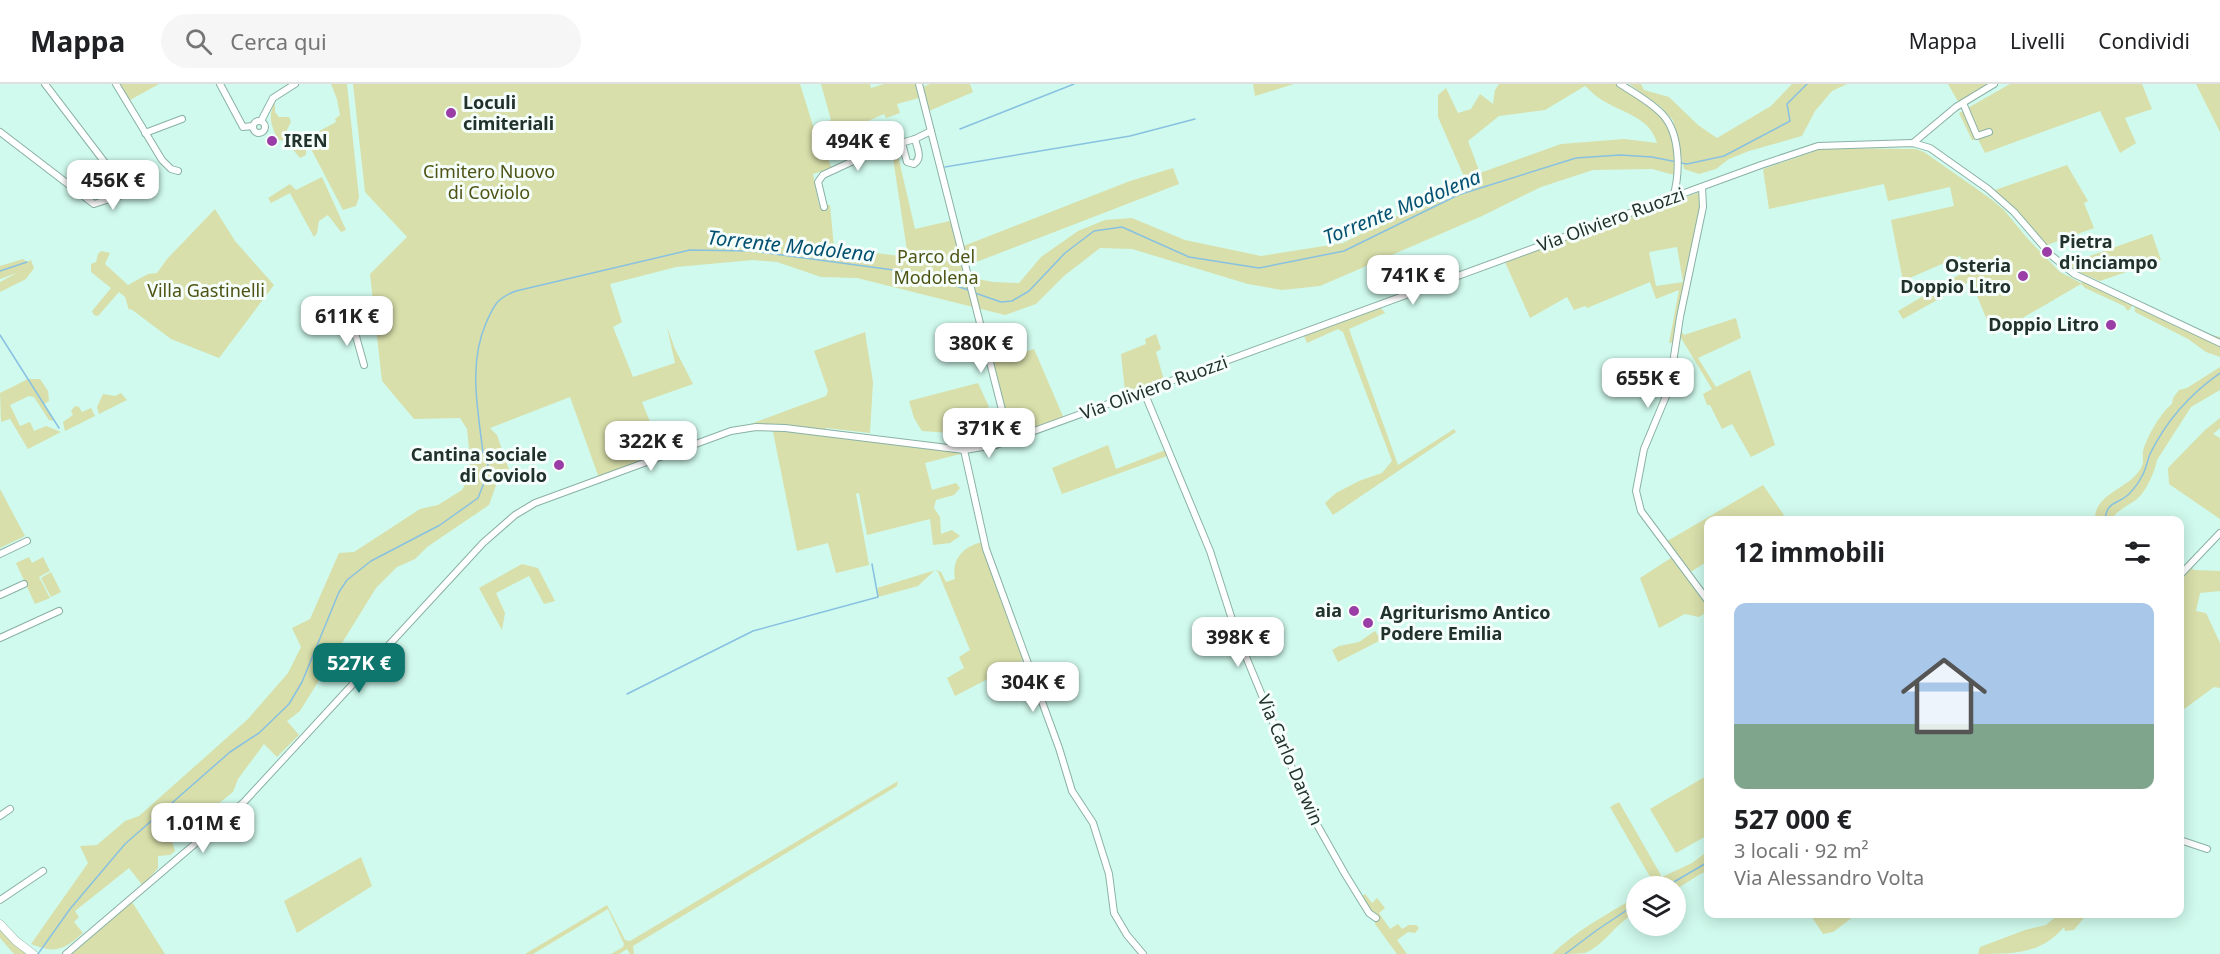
<!DOCTYPE html>
<html lang="it">
<meta charset="utf-8">
<style>
body{margin:0;font-family:"Noto Sans",sans-serif;background:#f6f6f6;color:#202124;height:100vh;display:flex;flex-direction:column;font-size:22px;white-space:nowrap}
*{box-sizing:border-box;margin:0}
p{font-size:20px;color:#757577}
.icon{flex:none;width:33px;height:33px;fill:none;stroke:currentColor;stroke-width:2;stroke-linecap:round;stroke-linejoin:round}
.map{position:relative;flex:1;overflow:hidden}
.side{position:absolute;left:1704px;top:432px;width:480px;height:402px;display:flex;flex-direction:column;background:#fff;border-radius:12px;box-shadow:0 3px 15px #0003}
.side>*{flex:none}
.controls{position:absolute;left:1626px;top:792px;display:grid;gap:12px}
.controls a{display:grid;place-items:center;width:60px;height:60px;border-radius:50%;background:#fff;box-shadow:0 3px 15px #0003;font-size:30px}
.price{position:absolute;translate:-50% -51px;padding:0 14px;border-radius:12px;background:#fff;color:#222;font-size:20px;line-height:39px;filter:drop-shadow(0 2px 3px #0008)}
.price::after{content:'';position:absolute;left:50%;top:36px;width:18px;height:14px;margin-left:-9px;background:inherit;clip-path:polygon(0 0,100% 0,50% 100%)}
.price.on{background:#0f766e;color:#fff}
ul{padding:0;list-style:none}
li{display:grid;align-content:center;gap:12px;height:318px;padding:0 30px}
li+li{border-top:2px solid #e0e0e0}
li span{display:grid;place-items:center;height:186px;border-radius:12px;color:#555}
li>.icon{margin-inline-start:auto}
span .icon{width:108px;height:108px;fill:#fffc;stroke-width:1}
li b{font-size:26px}
h2{display:flex;justify-content:space-between;align-items:center;height:72px;padding:0 30px;font-size:26px}
header{display:flex;align-items:center;gap:36px;box-sizing:border-box;height:84px;padding:0 30px;background:#fff;border-bottom:2px solid #e0e0e0}
header strong{font-size:28px}
nav{display:flex;gap:33px;margin-inline-start:auto;font-size:21px}
.search{width:420px;height:54px;background:#f6f6f6;display:flex;align-items:center;gap:15px;box-sizing:border-box;padding:0 21px;border-radius:33px;color:#757577;font-size:22px}
.map>svg:first-child{display:block}
.green{fill:#d8dfaa;fill-rule:evenodd}
.lines{fill:none;stroke-linecap:round;stroke-linejoin:round}
.stream{stroke:#88c1e1;stroke-width:1.5}
.minor-casing{stroke:#8ab1a5;stroke-width:8}
.major-casing{stroke:#8ab1a5;stroke-width:9}
.minor{stroke:#fff;stroke-width:6}
.major{stroke:#fff;stroke-width:8}
.poi-dot{fill:#9b3da6;stroke:#f6fefc;stroke-width:2}
.labels{text-anchor:middle;stroke-width:6;stroke-linejoin:round;paint-order:stroke}
.poi-label{font-size:18px;font-weight:bold;fill:#21312c;stroke:#f6fefc;text-anchor:start}
.park-label{font-size:18px;fill:#4e5314;stroke:#f6fefc}
.street-label{font-size:18px;fill:#21312c;stroke:#f6fefc}
.water-label{font-size:20px;font-style:italic;fill:#035070;stroke:#f6fefc}
</style>
<header>
<strong>Mappa</strong>
<div class="search"><svg class="icon" aria-label="search" viewBox="0 0 24 24"><circle cx="10" cy="10" r="6"/><path d="M15 15l6 6"/></svg>Cerca qui</div>
<nav><a>Mappa</a><a>Livelli</a><a>Condividi</a></nav>
</header>
<div class="map">
<svg width="2220" height="870" viewBox="0 0 2220 870">
<rect width="100%" height="100%" fill="#d0faed"/>
<g class="green">
<path d="M120 0H159L130 16Z"/>
<path d="M331 0H347L359 113 356 122 343 126 310 63 312 51 336 38 335 35 340 31 337 15Z"/>
<path d="M353 0H800L815 48 832 84 813 90 819 121H830L834 164 908 173 891 61 895 59 915 145 954 136 961 163 1130 97 1173 84 1179 100 966 182 968 193 993 198 1019 199 1041 173 1078 147 1105 136 1132 134 1185 156 1261 172 1343 159 1466 97 1438 33V11L1446 4 1458 29 1471 25 1480 10 1493 20 1495 6 1499 0H1620L1652 21 1672 48 1678 92 1652 85 1593 86 1541 103 1482 132 1320 202 1282 206 1248 200 1132 165 1100 164 1064 192 1036 220 1005 231 857 194 821 193 777 178 753 176 676 183 610 200 622 238 613 243 633 293 675 279 667 243 675 265 693 300 642 318 663 370 599 394 570 313 490 344 497 351 509 386 499 393 489 421 427 463 415 475 397 483 376 504 300 627 287 637 299 651 277 673 264 660 238 695 233 708 172 757 175 767 170 771 158 772V784L143 802 129 784 75 827 79 833 74 838 83 849C64 866 55 870 31 860L88 779 80 762 97 761 125 737 139 732 248 635 288 589 301 563 292 544 310 535 339 469 354 468 420 425 438 421 462 406 470 392V375L467 345 460 334 414 335 382 297 370 190 407 153 365 108ZM1585 2C1590 6 1594 11 1599 14 1620 29 1649 31 1657 59L1624 55 1561 60 1480 89 1468 57 1499 32 1545 26Z"/>
<path d="M821 0H870L871 4 884 0H915L919 14 897 20 900 29 886 34 884 30 852 44 853 47 827 55 823 39 831 36Z"/>
<path d="M930 0H970L973 8 929 27 923 3Z"/>
<path d="M1253 0H1294L1255 12Z"/>
<path d="M1629 0H1641L1644 6 1669 13 1698 41 1717 54 1771 22 1792 0H1847L1832 7 1815 27 1802 52 1749 67 1729 75 1716 85 1699 90 1684 85 1673 36 1661 23Z"/>
<path d="M1948 0H1994L1960 21Z"/>
<path d="M2010 0H2142L2152 25 2125 34 2136 59 2120 69 2100 27 1985 69 1978 55 1972 56 1959 29Z"/>
<path d="M2196 0H2220V48Z"/>
<path d="M275 19V28L279 33H289L291 38 286 48 288 57 278 56C272 43 267 32 275 19Z"/>
<path d="M301 56 306 65V71L300 74 290 62Z"/>
<path d="M1824 64 1916 65 1924 68 1991 115 2004 126 2027 154 2060 188 2081 199 2085 195 2194 247 2220 253V273L2206 268 2188 255 2135 228 2134 220 2128 227 2124 222 2085 204 2081 200 1993 251 1971 197 1903 235 1898 227 1967 186 1960 172 1903 197 1891 136 1954 122 1950 103 1888 117 1884 100 1769 125 1763 85Z"/>
<path d="M2067 81 2088 117 2084 119 2094 144 2047 161 2024 134 1995 106Z"/>
<path d="M322 93 346 146 341 148 328 131 319 137 317 149 314 153 290 109 271 119 268 114 290 100 296 106Z"/>
<path d="M1700 108 1701 120 1678 242 1684 251 1736 234 1741 254 1698 274 1716 303 1750 286 1775 361 1751 373 1732 340 1722 345 1710 321H1707L1703 310 1712 305 1678 249 1676 258 1669 259 1679 206 1656 215 1650 198 1587 224 1585 222 1574 226 1567 213 1530 234 1504 176 1550 159 1552 161 1559 159 1558 156 1600 140 1602 144ZM1677 163 1683 198 1656 202 1649 168Z"/>
<path d="M215 125 235 157 274 201 219 274 171 255 131 225 129 226 125 213 119 208 98 232 94 231 92 227 111 204 91 188V180L96 178 98 170 101 167 110 169 105 180 128 201 148 190 157 189 167 175Z"/>
<path d="M2152 150 2161 176 2100 197 2083 190 2067 180Z"/>
<path d="M23 175 27 178 31 176 34 184 26 195 0 208V198L17 189 0 195V182Z"/>
<path d="M1381 224 1385 229 1349 245 1398 381 1454 345 1456 348 1333 431 1325 419 1336 409 1359 397 1382 389 1392 377 1343 248 1338 245 1307 259 1304 252Z"/>
<path d="M865 248 873 298 870 349 826 344 822 348 844 351 846 355 916 363 964 366V369L925 379 932 406 956 399 960 404 954 411 936 416 934 424 940 433 941 450 952 446 960 452 950 459 933 461 930 435 867 451 859 409 856 410 869 481 836 489 828 459 797 467 772 343 740 344 826 312 828 307 814 267Z"/>
<path d="M1156 250 1161 265 1156 268 1164 296 1135 307 1132 304 1125 307 1121 270 1146 260 1145 255Z"/>
<path d="M1034 265 1065 337 1020 350 1013 347 1006 340 990 279Z"/>
<path d="M2220 283V306L2191 323 2157 376C2155 387 2148 403 2140 412 2133 420 2121 423 2113 433L2116 436H2095C2094 408 2132 405 2142 382 2144 378 2142 372 2143 367 2147 353 2161 328 2172 320L2173 314 2179 306 2187 304Z"/>
<path d="M28 295H40L48 307 49 317 44 320 55 337 49 336 34 313 29 312 10 321 20 342 30 338 34 347 46 342 61 348 28 365 10 335 1 338 0 309Z"/>
<path d="M978 299 989 323 976 329 995 327 999 347 996 354 977 359 951 356 950 349 922 347 914 334 909 317Z"/>
<path d="M121 309 127 316 99 330 97 323 103 310 115 312Z"/>
<path d="M75 322 79 323 82 328 91 324 95 332 65 347 63 338 73 331 71 327Z"/>
<path d="M2220 334V344L2213 350 2220 354V435L2169 400 2168 384 2205 346Z"/>
<path d="M1108 361 1116 385 1168 365 1170 371 1062 410 1052 384Z"/>
<path d="M1763 401 1784 431 1775 436H1708V477L1689 489 1708 517V539L1704 530 1699 533 1685 530 1659 544 1640 494 1674 472 1664 459Z"/>
<path d="M0 405 25 452 0 464Z"/>
<path d="M984 458 1026 575 955 612 947 594 964 584 959 573 970 566 938 488 935 486 918 502 878 513 877 504 936 486 941 488 946 498 955 495C951 474 965 461 984 458Z"/>
<path d="M29 473 32 479 43 473 50 487 39 493 50 514 35 520 16 479Z"/>
<path d="M522 480 538 484 555 517 544 520 529 492 496 509 505 529 502 546 479 504Z"/>
<path d="M2189 482 2194 486 2220 487V507L2200 509 2196 527 2206 529 2220 559V604L2214 603 2180 628V491Z"/>
<path d="M51 488 61 508 51 513 41 494Z"/>
<path d="M1375 547 1381 556 1338 578 1332 566 1339 562 1359 558Z"/>
<path d="M1708 691V751L1676 769 1650 725Z"/>
<path d="M898 697 897 702 633 862 634 870H630L627 865 619 870H611L623 863 624 860 608 825 533 870H525L607 821 625 856 630 857Z"/>
<path d="M1619 718 1662 793 1692 779 1708 767V788L1702 789 1678 804 1654 802 1661 795 1653 798 1610 723Z"/>
<path d="M361 773 372 802 297 849 284 817Z"/>
<path d="M1365 810 1372 819 1377 814 1385 824 1379 829 1390 845 1398 840 1402 845 1409 841H1416L1419 844 1415 849 1408 848 1397 856 1407 870H1397L1375 840V834L1360 814Z"/>
<path d="M1636 813V829C1616 838 1605 861 1585 869 1576 870 1561 870 1552 870 1576 847 1607 830 1636 813Z"/>
<path d="M132 818 165 870H72L73 869Z"/>
<path d="M1810 830H1857L1833 848 1823 850Z"/>
<path d="M2059 830H2087L2074 846 2065 847 2064 843C2041 870 2015 870 1978 870L1980 863 2025 846 2046 841Z"/>
<path d="M0 844 28 870H14L0 854Z"/>
</g>
<g class="lines">
<g class="stream">
<path d="M960 45 1074 0"/>
<path d="M1681 79 1687 80 1724 72 1790 37 1787 20 1807 0"/>
<path d="M945 83 1130 52 1195 35"/>
<path d="M0 187 27 178"/>
<path d="M975 209 1001 218 1012 217 1029 207 1065 169 1094 147 1122 143 1189 173 1259 184 1344 167 1458 111 1576 74 1620 71 1652 73 1677 78"/>
<path d="M0 251 59 344"/>
<path d="M2105 436C2107 417 2116 421 2128 411 2133 406 2139 398 2142 392 2146 386 2147 377 2150 370 2166 337 2190 310 2220 289"/>
<path d="M627 610 753 547 878 513 872 480"/>
<path d="M1667 802 1708 778"/>
<path d="M38 870 70 825 125 760 230 668 259 649 289 620 302 598 339 508 347 496 371 477 440 441 478 414 487 391 488 379 483 369C478 325 468 281 486 239 494 221 497 214 516 207L690 166 752 167 901 187 931 193 968 206"/>
<path d="M1565 870 1597 846 1636 820"/>
</g>
<defs>
<g id="minor">
<path d="M45 0 106 80"/>
<path d="M116 0 162 76 171 85 178 87"/>
<path d="M220 0 243 43 253 42"/>
<path d="M919 0 1010 357"/>
<path d="M1620 0C1634 9 1651 18 1663 31 1681 51 1680 90 1673 114"/>
<path d="M1963 19 1977 52 1989 48"/>
<circle cx="259" cy="43" r="6"/>
<path d="M261 37 273 14 295 0"/>
<path d="M0 48 94 120 125 110"/>
<path d="M145 49 182 35"/>
<path d="M902 59 907 78 914 80C923 74 917 64 915 55"/>
<path d="M1913 59 1956 23 1994 0"/>
<path d="M1702 103 1703 123 1680 233 1669 305 1644 365 1636 407 1641 427 1708 517"/>
<path d="M824 123 818 98 823 91 879 65 915 55 931 47"/>
<path d="M352 238 364 281"/>
<path d="M1144 308 1210 467 1237 551 1311 730 1345 790 1369 829 1376 834"/>
<path d="M964 366 986 465 1059 664 1072 707 1093 739 1109 790 1114 829 1127 851 1143 870"/>
<path d="M0 470 27 457"/>
<path d="M2180 491 2220 449"/>
<path d="M0 511 24 500"/>
<path d="M0 554 59 527"/>
<path d="M0 732 10 725"/>
<path d="M2180 756 2207 765"/>
<path d="M0 816 43 787"/>
<path d="M66 870 244 718 483 459 515 431 535 419 731 347 756 343 785 344 964 366 996 361 1761 81 1818 62 1913 59 1930 64 1988 105 2014 128 2052 172 2074 190 2220 259"/>
</g>
<path id="major" d="M0 840 16 857 33 870"/>
</defs>
<use href="#minor" class="minor-casing"/>
<use href="#major" class="major-casing"/>
<use href="#minor" class="minor"/>
<use href="#major" class="major"/>
</g>
<g class="poi-dot">
<circle cx="451" cy="29" r="6"/>
<circle cx="272" cy="57" r="6"/>
<circle cx="2047" cy="168" r="6"/>
<circle cx="2023" cy="192" r="6"/>
<circle cx="2111" cy="241" r="6"/>
<circle cx="559" cy="381" r="6"/>
<circle cx="1354" cy="527" r="6"/>
<circle cx="1368" cy="539" r="6"/>
</g>
<g class="labels">
<g class="poi-label">
<text x="463" y="25">Loculi<tspan x="463" dy="21">cimiteriali</tspan></text>
<text x="284" y="63">IREN</text>
<text x="2059" y="164">Pietra<tspan x="2059" dy="21">d'inciampo</tspan></text>
<text x="2011" y="188" text-anchor="end">Osteria<tspan x="2011" dy="21">Doppio Litro</tspan></text>
<text x="2099" y="247" text-anchor="end">Doppio Litro</text>
<text x="547" y="377" text-anchor="end">Cantina sociale<tspan x="547" dy="21">di Coviolo</tspan></text>
<text x="1342" y="533" text-anchor="end">aia</text>
<text x="1380" y="535">Agriturismo Antico<tspan x="1380" dy="21">Podere Emilia</tspan></text>
</g>
<g class="park-label">
<text x="489" y="94">Cimitero Nuovo<tspan x="489" dy="21">di Coviolo</tspan></text>
<text x="936" y="179">Parco del<tspan x="936" dy="21">Modolena</tspan></text>
<text x="206" y="213">Villa Gastinelli</text>
</g>
<g class="street-label">
<text transform="translate(1611 136) rotate(-20)" y="6">Via Oliviero Ruozzi</text>
<text transform="translate(1154 304) rotate(-20)" y="6">Via Oliviero Ruozzi</text>
<text transform="translate(1290 676) rotate(67)" y="6">Via Carlo Darwin</text>
</g>
<g class="water-label">
<text transform="translate(1402 123) rotate(-22)" y="7">Torrente Modolena</text>
<text transform="translate(791 162) rotate(6)" y="7">Torrente Modolena</text>
</g>
</g>
</svg>
<div class="controls">
<a><svg class="icon" aria-label="layers" viewBox="0 0 24 24"><path d="M12 4l9 5-9 5-9-5zM3 14l9 5 9-5"/></svg></a>
</div>
<b class="price" style="left:858px;top:88px">494K €</b>
<b class="price" style="left:113px;top:127px">456K €</b>
<b class="price" style="left:1413px;top:222px">741K €</b>
<b class="price" style="left:347px;top:263px">611K €</b>
<b class="price" style="left:981px;top:290px">380K €</b>
<b class="price" style="left:1648px;top:325px">655K €</b>
<b class="price" style="left:989px;top:375px">371K €</b>
<b class="price" style="left:651px;top:388px">322K €</b>
<b class="price" style="left:1238px;top:584px">398K €</b>
<b class="price on" style="left:359px;top:610px">527K €</b>
<b class="price" style="left:1033px;top:629px">304K €</b>
<b class="price" style="left:203px;top:770px">1.01M €</b>
<section class="side">
<h2>12 immobili<svg class="icon" aria-label="filters" viewBox="0 0 24 24"><path d="M4 7h16M4 17h16"/><circle cx="9" cy="7" r="2"/><circle cx="15" cy="17" r="2"/></svg></h2>
<ul>
<li><span style="background:linear-gradient(#a9c7e8 65%,#7fa58c 0)"><svg class="icon" aria-label="home" viewBox="0 0 24 24"><path d="M3 11l9-7 9 7M6 9v11h12V9"/></svg></span><div><b>527 000 €</b><p>3 locali · 92 m²</p><p>Via Alessandro Volta</p></div></li>
</ul>
</section>
</div>
